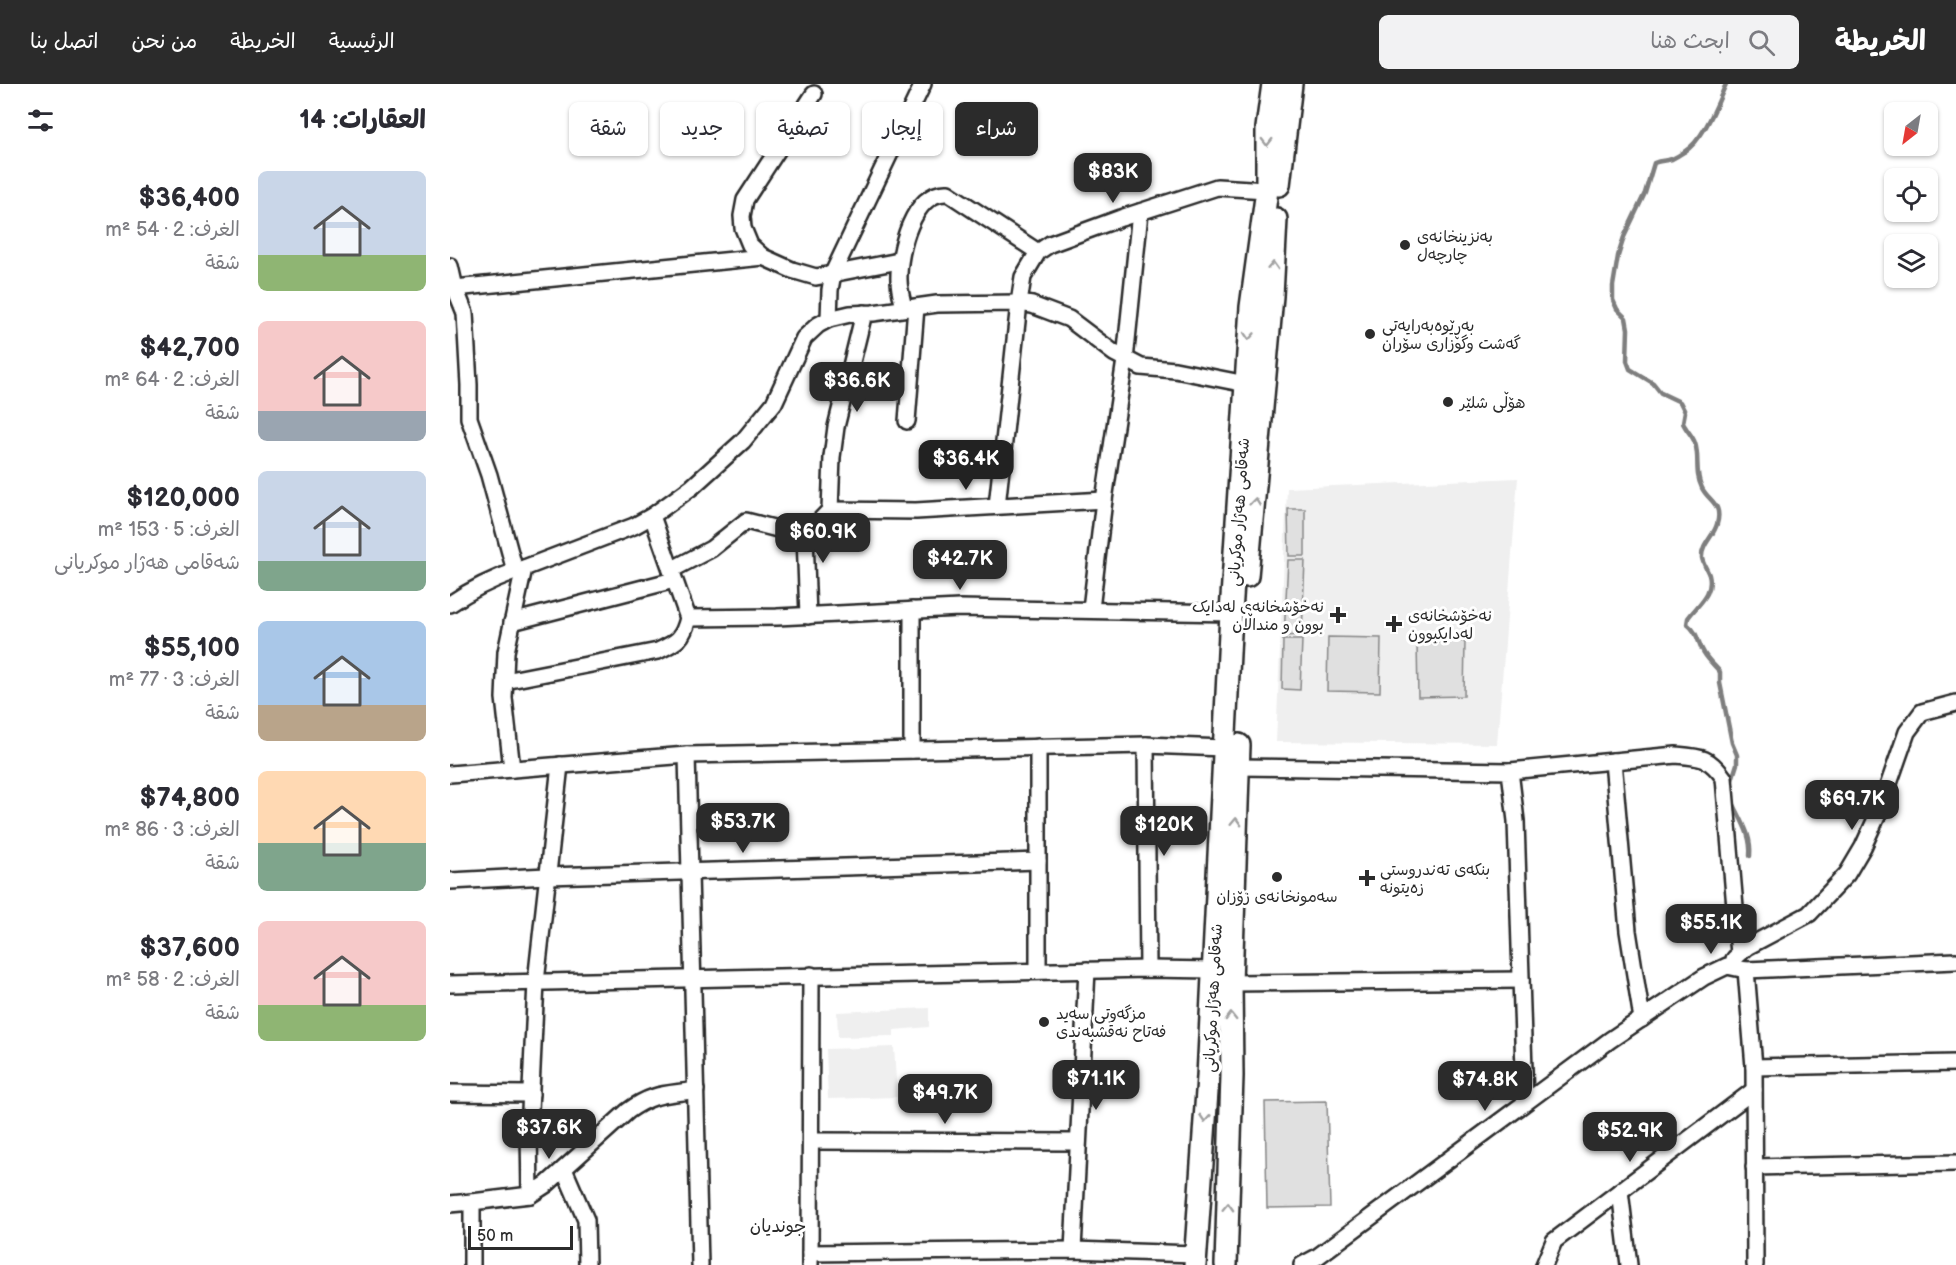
<!DOCTYPE html>
<html lang="ar">
<meta charset="utf-8">
<style>
body{margin:0;font-family:"Balsamiq Sans","Playpen Sans Arabic",sans-serif;background:#f2f2f3;color:#2b2b33;direction:rtl;height:100vh;display:flex;flex-direction:column;font-size:22px;white-space:nowrap}
*{box-sizing:border-box;margin:0}
p{font-size:20px;color:#7c7c81}
.icon{flex:none;width:33px;height:33px;fill:none;stroke:currentColor;stroke-width:2;stroke-linecap:round;stroke-linejoin:round}
.map{position:relative;flex:1;overflow:hidden;direction:ltr}
.details{display:flex;flex-direction:column;background:#fff;width:450px}
.details>*{flex:none}
.guide{position:absolute;left:18px;top:18px;width:570px;height:54px;direction:rtl;display:flex;gap:12px}
.needle{width:39px;rotate:211deg}
.fabs{position:absolute;left:1434px;top:18px;display:grid;gap:12px}
.fabs a{display:grid;place-items:center;width:54px;height:54px;border-radius:9px;background:#fff;box-shadow:0 2px 4px #0004;font-size:30px}
.scale{position:absolute;left:18px;bottom:15px;width:105px;box-sizing:border-box;padding-left:6px;border:3px solid #2b2b2b;border-top:0;font-size:16px;line-height:21px;white-space:nowrap;color:#2b2b2b;-webkit-text-stroke:4px #fff;paint-order:stroke}
.price{position:absolute;translate:-50% -51px;padding:0 14px;border-radius:12px;background:#2b2b2b;color:#fff;font-size:20px;line-height:39px;filter:drop-shadow(0 2px 3px #0008)}
.price::after{content:'';position:absolute;left:50%;top:36px;width:18px;height:14px;margin-left:-9px;background:inherit;clip-path:polygon(0 0,100% 0,50% 100%)}
.price.current{background:#222;color:#fff}
ul{padding:0;list-style:none}
li{display:flex;align-items:center;gap:18px;height:150px;padding:0 24px}
li span{display:grid;place-items:center;flex:none;width:168px;height:120px;border-radius:9px;color:#555}
li>.icon{margin-inline-start:auto}
span .icon{width:72px;height:72px;fill:#fffc;stroke-width:1}
li b{font-size:26px}
h2{display:flex;justify-content:space-between;align-items:center;height:72px;padding:0 24px;font-size:26px}
.chip{padding:0 21px;border-radius:9px;background:#fff;box-shadow:0 2px 4px #0004;font-size:21px;line-height:54px}
.chip.current{background:#2b2b2b;color:#fff}
header{display:flex;align-items:center;gap:36px;box-sizing:border-box;height:84px;padding:0 30px;background:#2b2b2b;color:#fff}
header strong{font-size:28px}
nav{display:flex;gap:33px;margin-inline-start:auto;font-size:21px}
.search{width:420px;height:54px;background:#f2f2f3;display:flex;align-items:center;gap:15px;box-sizing:border-box;padding:0 21px;border-radius:9px;color:#7c7c81;font-size:22px}
main{display:flex;flex:1;min-height:0}
.map>svg:first-child{display:block}
.built{fill:#efefef}
.green{fill:#e0e0e0;stroke:#868686;stroke-width:1.5}
.lines{fill:none;stroke-linecap:round;stroke-linejoin:round}
.stream{stroke:#7e7e7e;stroke-width:4.5}
.minor-casing{stroke:#2b2b2b;stroke-width:20}
.highway-casing{stroke:#2b2b2b;stroke-width:26}
.minor{stroke:#fff;stroke-width:15}
.highway{stroke:#fff;stroke-width:21}
.oneway{stroke:#a0a0a0}
.poi-dot{fill:#2b2b2b;stroke:#fff;stroke-width:2}
.labels{text-anchor:middle;stroke-width:6;stroke-linejoin:round;paint-order:stroke}
.poi-label{font-size:16px;fill:#2b2b2b;stroke:#fff;text-anchor:start}
.street-label{font-size:16px;fill:#2b2b2b;stroke:#fff}
.neighbourhood-label{font-size:18px;fill:#2b2b2b;stroke:#fff}
</style>
<header>
<strong>الخريطة</strong>
<div class="search"><svg class="icon" aria-label="search" viewBox="0 0 24 24"><circle cx="10" cy="10" r="6"/><path d="M15 15l6 6"/></svg>ابحث هنا</div>
<nav><a>الرئيسية</a><a>الخريطة</a><a>من نحن</a><a>اتصل بنا</a></nav>
</header>
<main>
<div class="map">
<svg width="1506" height="1181" viewBox="0 0 1506 1181">
<rect width="100%" height="100%" fill="#fff"/>
<filter id="ink" filterUnits="userSpaceOnUse"><feTurbulence type="fractalNoise" baseFrequency=".0167" numOctaves="2"/><feDisplacementMap in="SourceGraphic" scale="12" xChannelSelector="R" yChannelSelector="G"/><feConvolveMatrix kernelMatrix="1 2 1 2 8 2 1 2 1" color-interpolation-filters="sRGB"/></filter>
<g filter="url(#ink)">
<g class="built">
<path d="M1068 394 1047 660 826 658 837 404Z"/>
<path d="M479 924V943L444 946V952L388 953 387 928Z"/>
<path d="M444 963 447 1013 378 1015 376 965Z"/>
</g>
<g class="green">
<path d="M838 425H855V472H839Z"/>
<path d="M838 476H855L852 551 834 552Z"/>
<path d="M878 553 931 554 930 608 877 607Z"/>
<path d="M833 556H852L850 606 832 605Z"/>
<path d="M1015 557 1014 612 968 613 967 559Z"/>
<path d="M877 1017 880 1123 817 1124 815 1018Z"/>
</g>
<g class="lines">
<g class="stream">
<path d="M1276 0C1267 20 1254 56 1234 68 1231 70 1226 73 1222 75 1216 77 1211 76 1204 79L1195 109 1174 153 1168 172 1163 202V216L1167 225 1176 234 1178 245 1177 277 1180 285 1203 299 1211 309 1230 318 1235 328 1233 339C1236 346 1243 352 1245 359 1250 374 1244 388 1252 404 1258 417 1273 419 1267 440 1264 452 1251 461 1252 474 1253 480 1257 485 1259 491 1264 510 1248 520 1238 534L1237 540C1249 549 1247 558 1254 569 1258 576 1265 582 1270 588V599L1282 659 1287 671V680L1281 699"/>
<path d="M1282 716C1290 735 1302 750 1300 772"/>
</g>
<defs>
<g id="minor">
<path d="M364 10 295 116 292 132 293 144 300 161 313 173 342 186 366 193 449 177"/>
<path d="M0 182 5 204 15 229 19 301V334L39 391 65 487"/>
<path d="M5 204 313 173"/>
<path d="M454 224C452 215 449 205 449 196 448 169 463 106 498 109L588 168"/>
<path d="M379 235 380 206 383 189 473 0"/>
<path d="M457 337 466 223"/>
<path d="M547 422 569 219 573 193 588 168 600 160 671 134 767 103 817 106"/>
<path d="M380 426 466 427 654 416"/>
<path d="M221 486 261 465 296 437 355 452"/>
<path d="M0 520C23 504 47 493 74 484"/>
<path d="M641 525 654 416 675 276 690 128"/>
<path d="M462 526V666"/>
<path d="M358 532 355 452 380 426 382 373 386 343 414 229"/>
<path d="M238 534 327 533 509 524 781 529"/>
<path d="M62 538 224 496"/>
<path d="M55 597 208 567C227 558 233 555 238 534L202 432"/>
<path d="M696 661 698 885"/>
<path d="M237 671 250 1181"/>
<path d="M1163 677 1178 847 1192 935"/>
<path d="M788 683 1060 687 1066 737 1075 1018"/>
<path d="M62 685 54 614 56 568 74 484 184 442 202 432 242 403 293 357 324 319 354 254 368 241 379 235 400 230 423 229 487 220 569 219 582 221 619 235 664 269 691 283 725 286 796 300"/>
<path d="M1060 687 1226 671C1251 673 1259 673 1274 694L1289 870"/>
<path d="M0 690 237 671 696 661 774 664"/>
<path d="M0 797 97 792 588 777"/>
<path d="M1284 875 1297 863 1359 830 1397 790 1413 763 1429 728 1457 648 1472 628 1506 619"/>
<path d="M1296 886 1304 983 1305 1181"/>
<path d="M588 887V663"/>
<path d="M781 899 1071 896"/>
<path d="M0 900 698 885 764 886"/>
<path d="M1304 983 1506 979"/>
<path d="M0 1009 81 1010"/>
<path d="M362 1057 628 1058"/>
<path d="M1304 1083 1506 1079"/>
<path d="M114 1085 136 1136 137 1181"/>
<path d="M1170 1107 1179 1181"/>
<path d="M80 1111 79 1048 86 898 110 681"/>
<path d="M0 1120 22 1118"/>
<path d="M623 1166 637 886"/>
<path d="M360 1169 623 1166 745 1170"/>
<path d="M22 1181V1118L80 1111 97 1100 178 1027C204 1008 217 1011 246 1006"/>
<path d="M360 1181 361 891"/>
<path d="M852 1181 867 1173 1160 956 1254 893 1277 882 1296 886 1506 877"/>
<path d="M1094 1181 1104 1157 1304 1006"/>
</g>
<g id="highway">
<path d="M829 101 841 0"/>
<path d="M797 492 822 212 826 135"/>
<path d="M745 1181 758 993 781 529 796 300 801 223 817 106V44L823 0"/>
<path d="M776 1181 782 992 781 899 789 661"/>
</g>
</defs>
<use href="#minor" class="minor-casing"/>
<use href="#highway" class="highway-casing"/>
<use href="#minor" class="minor"/>
<use href="#highway" class="highway"/>
</g>
<defs><path id="oneway-chevron" d="M-2-3.5L2.5 0L-2 3.5" fill="none" stroke-width="1.6" stroke-linecap="round" stroke-linejoin="round" transform="scale(1.5)"/></defs>
<g class="oneway">
<use href="#oneway-chevron" transform="translate(817 58) rotate(90)"/>
<use href="#oneway-chevron" transform="translate(823 182) rotate(-87)"/>
<use href="#oneway-chevron" transform="translate(799 252) rotate(94)"/>
<use href="#oneway-chevron" transform="translate(805 418) rotate(-84)"/>
<use href="#oneway-chevron" transform="translate(786 738) rotate(-88)"/>
<use href="#oneway-chevron" transform="translate(781 933) rotate(-91)"/>
<use href="#oneway-chevron" transform="translate(755 1034) rotate(94)"/>
<use href="#oneway-chevron" transform="translate(778 1123) rotate(-88)"/>
</g>
</g>
<g class="poi-dot">
<circle cx="955" cy="161" r="6"/>
<circle cx="920" cy="250" r="6"/>
<circle cx="998" cy="318" r="6"/>
<path d="M885 522h6v6h6v6h-6v6h-6v-6h-6v-6h6z"/>
<path d="M941 531h6v6h6v6h-6v6h-6v-6h-6v-6h6z"/>
<circle cx="827" cy="793" r="6"/>
<path d="M914 785h6v6h6v6h-6v6h-6v-6h-6v-6h6z"/>
<circle cx="594" cy="938" r="6"/>
</g>
<g class="labels">
<g class="poi-label">
<text x="967" y="158">بەنزینخانەی<tspan x="967" dy="18">چارچەل</tspan></text>
<text x="932" y="247">بەڕێوەبەرایەتی<tspan x="932" dy="18">گەشت وگوزاری سۆران</tspan></text>
<text x="1010" y="324">هۆڵی شلێر</text>
<text x="874" y="528" text-anchor="end">نەخۆشخانەی لەدایک<tspan x="874" dy="18">بوون و منداڵان</tspan></text>
<text x="958" y="537">نەخۆشخانەی<tspan x="958" dy="18">لەدایکبوون</tspan></text>
<text x="930" y="791">بنکەی تەندروستی<tspan x="930" dy="18">زەیتونە</tspan></text>
<text x="827" y="818" text-anchor="middle">سەمونخانەی زۆزان</text>
<text x="606" y="935">مزگەوتی سەید<tspan x="606" dy="18">فەتاح نەقشبەندی</tspan></text>
</g>
<g class="street-label">
<text transform="translate(788 428) rotate(-86)" y="6">شەقامی ھەژار موکریانی</text>
<text transform="translate(762 914) rotate(-87)" y="6">شەقامی ھەژار موکریانی</text>
</g>
<g class="neighbourhood-label">
<text x="328" y="1148">جوندیان</text>
</g>
</g>
</svg>
<div class="fabs">
<a><svg class="needle" viewBox="-14 -14 28 28"><path d="M0-13l5 13h-10z" fill="#e53935"/><path d="M0 13l5-13h-10z" fill="#7c7c81"/></svg></a>
<a><svg class="icon" aria-label="locate" viewBox="0 0 24 24"><circle cx="12" cy="12" r="6"/><path d="M12 2v4M12 18v4M2 12h4M18 12h4"/></svg></a>
<a><svg class="icon" aria-label="layers" viewBox="0 0 24 24"><path d="M12 4l9 5-9 5-9-5zM3 14l9 5 9-5"/></svg></a>
</div>
<div class="scale">50 m</div>
<b class="price" style="left:663px;top:120px">$83K</b>
<b class="price" style="left:407px;top:329px">$36.6K</b>
<b class="price current" style="left:516px;top:407px">$36.4K</b>
<b class="price" style="left:373px;top:480px">$60.9K</b>
<b class="price" style="left:510px;top:507px">$42.7K</b>
<b class="price" style="left:1402px;top:747px">$69.7K</b>
<b class="price" style="left:293px;top:770px">$53.7K</b>
<b class="price" style="left:714px;top:773px">$120K</b>
<b class="price" style="left:1261px;top:871px">$55.1K</b>
<b class="price" style="left:646px;top:1027px">$71.1K</b>
<b class="price" style="left:1035px;top:1028px">$74.8K</b>
<b class="price" style="left:495px;top:1041px">$49.7K</b>
<b class="price" style="left:99px;top:1076px">$37.6K</b>
<b class="price" style="left:1180px;top:1079px">$52.9K</b>
<div class="guide">
<a class="chip current">شراء</a>
<a class="chip">إيجار</a>
<a class="chip">تصفية</a>
<a class="chip">جديد</a>
<a class="chip">شقة</a>
</div>
</div>
<section class="details">
<h2>العقارات: 14<svg class="icon" aria-label="filters" viewBox="0 0 24 24"><path d="M4 7h16M4 17h16"/><circle cx="9" cy="7" r="2"/><circle cx="15" cy="17" r="2"/></svg></h2>
<ul>
<li><span style="background:linear-gradient(#c9d6e8 70%,#8fb573 0)"><svg class="icon" aria-label="home" viewBox="0 0 24 24"><path d="M3 11l9-7 9 7M6 9v11h12V9"/></svg></span><div><b>$36,400</b><p>الغرف: 2 · 54 m²</p><p>شقة</p></div></li>
<li><span style="background:linear-gradient(#f6c9c9 75%,#9aa5b1 0)"><svg class="icon" aria-label="home" viewBox="0 0 24 24"><path d="M3 11l9-7 9 7M6 9v11h12V9"/></svg></span><div><b>$42,700</b><p>الغرف: 2 · 64 m²</p><p>شقة</p></div></li>
<li><span style="background:linear-gradient(#c9d6e8 75%,#7fa58c 0)"><svg class="icon" aria-label="home" viewBox="0 0 24 24"><path d="M3 11l9-7 9 7M6 9v11h12V9"/></svg></span><div><b>$120,000</b><p>الغرف: 5 · 153 m²</p><p>شەقامی ھەژار موکریانی</p></div></li>
<li><span style="background:linear-gradient(#a9c7e8 70%,#b9a48a 0)"><svg class="icon" aria-label="home" viewBox="0 0 24 24"><path d="M3 11l9-7 9 7M6 9v11h12V9"/></svg></span><div><b>$55,100</b><p>الغرف: 3 · 77 m²</p><p>شقة</p></div></li>
<li><span style="background:linear-gradient(#ffd9b3 60%,#7fa58c 0)"><svg class="icon" aria-label="home" viewBox="0 0 24 24"><path d="M3 11l9-7 9 7M6 9v11h12V9"/></svg></span><div><b>$74,800</b><p>الغرف: 3 · 86 m²</p><p>شقة</p></div></li>
<li><span style="background:linear-gradient(#f6c9c9 70%,#8fb573 0)"><svg class="icon" aria-label="home" viewBox="0 0 24 24"><path d="M3 11l9-7 9 7M6 9v11h12V9"/></svg></span><div><b>$37,600</b><p>الغرف: 2 · 58 m²</p><p>شقة</p></div></li>
</ul>
</section>
</main>
